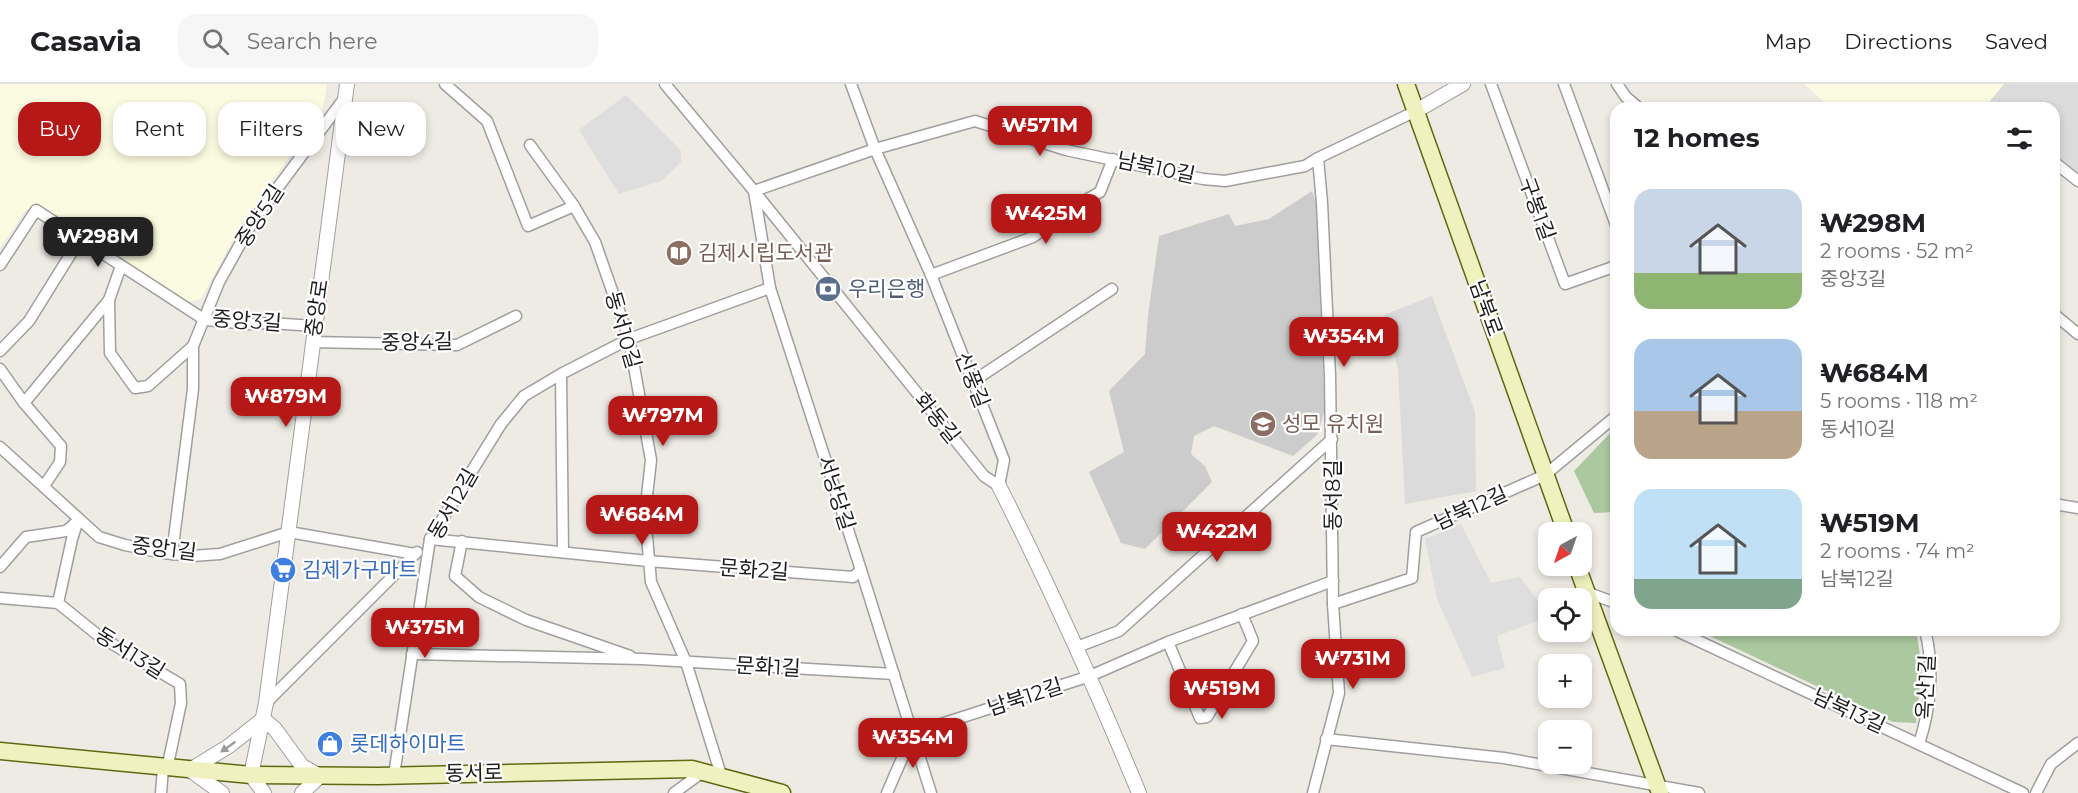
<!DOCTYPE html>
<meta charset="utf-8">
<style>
body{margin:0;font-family:Montserrat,"Noto Sans KR",sans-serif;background:#f6f6f6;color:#202124;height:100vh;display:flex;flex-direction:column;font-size:22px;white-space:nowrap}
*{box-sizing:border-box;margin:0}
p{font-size:20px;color:#757577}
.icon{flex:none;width:33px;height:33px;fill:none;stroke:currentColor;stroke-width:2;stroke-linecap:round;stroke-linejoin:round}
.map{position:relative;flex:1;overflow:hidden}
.details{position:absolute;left:1610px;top:18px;width:450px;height:534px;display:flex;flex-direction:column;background:#fff;border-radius:18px;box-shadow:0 3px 9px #0003}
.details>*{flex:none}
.banner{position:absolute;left:18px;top:18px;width:570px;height:54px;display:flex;gap:12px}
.needle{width:39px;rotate:220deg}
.buttons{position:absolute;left:1538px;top:438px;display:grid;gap:12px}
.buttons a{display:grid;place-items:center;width:54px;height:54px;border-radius:12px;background:#fff;box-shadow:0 3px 9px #0003;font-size:30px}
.price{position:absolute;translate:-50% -51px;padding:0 14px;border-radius:12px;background:#b51817;color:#fff;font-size:20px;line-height:39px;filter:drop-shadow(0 2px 3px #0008)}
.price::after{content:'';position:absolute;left:50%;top:36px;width:18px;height:14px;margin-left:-9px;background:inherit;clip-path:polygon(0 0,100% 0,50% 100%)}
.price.on{background:#222;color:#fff}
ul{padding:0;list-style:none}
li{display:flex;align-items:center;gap:18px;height:150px;padding:0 24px}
li span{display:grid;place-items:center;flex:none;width:168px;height:120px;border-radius:18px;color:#555}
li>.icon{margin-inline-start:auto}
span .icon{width:72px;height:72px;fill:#fffc;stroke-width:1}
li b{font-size:26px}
h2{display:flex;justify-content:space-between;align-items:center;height:72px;padding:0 24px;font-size:26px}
.chip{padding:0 21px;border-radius:18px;background:#fff;box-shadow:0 3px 9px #0003;font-size:21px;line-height:54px}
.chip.on{background:#b51817;color:#fff}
header{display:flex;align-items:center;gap:36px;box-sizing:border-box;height:84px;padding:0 30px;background:#fff;border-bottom:2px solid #e0e0e0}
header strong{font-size:28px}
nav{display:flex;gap:33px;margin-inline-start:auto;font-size:21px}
.search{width:420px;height:54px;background:#f6f6f6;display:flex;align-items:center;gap:15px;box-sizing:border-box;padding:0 21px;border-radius:18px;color:#757577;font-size:22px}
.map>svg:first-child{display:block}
.residential{fill:#dcdbdb}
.education{fill:#fbfbe1}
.religious{fill:#ccc}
.forest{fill:#abc89f}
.parking{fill:#dedede}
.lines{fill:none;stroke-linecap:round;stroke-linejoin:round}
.minor-casing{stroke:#9f9f9f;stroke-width:13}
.tertiary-casing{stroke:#9f9f9f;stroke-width:16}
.secondary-casing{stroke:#5f6911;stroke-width:19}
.minor{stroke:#fff;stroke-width:10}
.tertiary{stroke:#fff;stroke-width:14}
.secondary{stroke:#eff2bf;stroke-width:16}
.oneway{fill:#9a9a9a}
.labels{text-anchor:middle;stroke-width:4.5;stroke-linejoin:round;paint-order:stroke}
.street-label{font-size:21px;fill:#1e1e1e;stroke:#fff}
.education-label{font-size:21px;fill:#785e54;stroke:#fff;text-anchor:start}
.service-label{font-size:21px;fill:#4e5e75;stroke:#fff;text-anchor:start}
.shop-label{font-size:21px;fill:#366cbe;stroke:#fff;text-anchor:start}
</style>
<header>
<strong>Casavia</strong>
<div class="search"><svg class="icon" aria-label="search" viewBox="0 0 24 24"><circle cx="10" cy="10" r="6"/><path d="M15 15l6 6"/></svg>Search here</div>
<nav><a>Map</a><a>Directions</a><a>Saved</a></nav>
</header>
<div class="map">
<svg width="2078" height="709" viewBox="0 0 2078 709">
<rect width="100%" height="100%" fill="#eeebe5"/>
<g class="residential">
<path d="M2004 0H2078V91L2054 72V24H1992L1987 20Z"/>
<path d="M1432 212 1475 328 1476 407 1405 420 1398 285 1384 231Z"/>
</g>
<g class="education">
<path d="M0 0H327L323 25 241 141 201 215 187 218 39 121 26 126 0 164Z"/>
<path d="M1804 0H2004L1984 24H1830Z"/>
</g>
<path class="religious" d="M1312 107 1316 118 1325 326 1317 351 1293 372 1214 342 1194 352 1191 370 1205 382 1212 398 1145 465 1121 459 1089 388 1124 368 1109 307 1145 270 1148 231 1159 152 1229 130 1235 142 1269 135Z"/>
<g class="forest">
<path d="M1615 344V428L1594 429 1574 387Z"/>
<path d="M1697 546H1916L1922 583 1916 639 1893 638Z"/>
</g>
<g class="parking">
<path d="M626 11 681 67V78L661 97 619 110 579 46Z"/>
<path d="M1461 440 1491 499 1520 493 1548 530V533L1497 552 1505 584 1472 593 1437 515 1425 455Z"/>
</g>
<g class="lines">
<defs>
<g id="minor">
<path d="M445 0 487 37 528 142 574 122"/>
<path d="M665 0 754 107 984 392 999 402 1004 376 931 191 875 65 851 0"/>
<path d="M1491 0 1565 200 1616 182"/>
<path d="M1564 0 1616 141"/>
<path d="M1617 0 1626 13 1639 24"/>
<path d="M530 61 574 122 595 158 629 255 651 376 645 430 651 498 686 578 721 691"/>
<path d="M2054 78 2078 97"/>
<path d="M754 107 875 65 975 37 1066 66 1203 95 1225 97 1305 82 1318 74 1416 27"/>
<path d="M754 107 770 204 861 486 931 709"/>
<path d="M0 181 36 126 205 236 250 240 268 239 316 242"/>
<path d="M121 182 109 216 110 269 135 304 148 302 193 262"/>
<path d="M931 191 1033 153 1079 120 1100 108 1113 75"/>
<path d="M2054 230 2078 250"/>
<path d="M312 258 457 261 516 232"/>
<path d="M0 267 29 237 80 155"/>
<path d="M0 285 24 319 61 362 60 378 44 402"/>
<path d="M561 290 563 468"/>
<path d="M972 298 1112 205"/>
<path d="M24 319 109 216"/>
<path d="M0 363 99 453 125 461 163 469 192 472 220 470 289 448 415 470"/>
<path d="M2054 420 2078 424"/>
<path d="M430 455 648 477 853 493 861 486"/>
<path d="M462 457 455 492 479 513 526 536 630 572"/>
<path d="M172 470 193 305V262L219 198 253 137 346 12"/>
<path d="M0 483 26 453 66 447 79 436"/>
<path d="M1586 508 1616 519"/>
<path d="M0 514 58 519 99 552 180 600 181 619 167 685"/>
<path d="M58 519 72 455 78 436"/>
<path d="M1333 520 1412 494 1416 448 1545 391 1616 332"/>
<path d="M1675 546 2023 709"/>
<path d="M1168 558 1200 634 1207 633 1253 557 1242 530"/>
<path d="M1077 563 1119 547 1332 355"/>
<path d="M412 570 642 575 894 590"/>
<path d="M266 619 417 468"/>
<path d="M1326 655 1504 674 1699 709"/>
<path d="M1919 660C1931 622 1935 585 1925 546"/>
<path d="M394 691 430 455 501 340 524 312 561 290 629 255 770 204"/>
<path d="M161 709 163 684"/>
<path d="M674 709 704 687"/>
<path d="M887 709 913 649 1090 592 1168 558 1333 497"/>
<path d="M1313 709 1339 609 1333 520 1330 291 1322 119 1318 74"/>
<path d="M2036 709 2051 680 2078 659"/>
</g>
<g id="tertiary">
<path d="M1416 27 1463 0"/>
<path d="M999 402C1050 503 1096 605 1139 709"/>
<path d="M222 709 190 686 229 662 263 635 275 645 302 682 320 692 302 709"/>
<path d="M264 709 251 691 266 619 347 0"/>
</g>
<g id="secondary">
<path d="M1406 0 1566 448"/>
<path d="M1577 482 1660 709"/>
<path d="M0 667 251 691 378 692 692 685 782 709"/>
</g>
</defs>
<use href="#minor" class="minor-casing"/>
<use href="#tertiary" class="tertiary-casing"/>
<use href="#secondary" class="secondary-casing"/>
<use href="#minor" class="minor"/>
<use href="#tertiary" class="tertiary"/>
<use href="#secondary" class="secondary"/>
</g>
<defs><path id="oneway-solid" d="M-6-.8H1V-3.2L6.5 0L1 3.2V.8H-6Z" transform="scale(1.5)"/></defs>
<use class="oneway" href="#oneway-solid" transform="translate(228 663) rotate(145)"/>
<defs>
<symbol id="library-disc" viewBox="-11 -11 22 22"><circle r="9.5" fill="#8d6e63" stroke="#fff"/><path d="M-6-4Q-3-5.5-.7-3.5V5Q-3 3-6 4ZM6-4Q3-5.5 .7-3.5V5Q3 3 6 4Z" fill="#fff"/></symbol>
<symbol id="bank-disc" viewBox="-11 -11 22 22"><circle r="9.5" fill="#5c6f8a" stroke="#fff"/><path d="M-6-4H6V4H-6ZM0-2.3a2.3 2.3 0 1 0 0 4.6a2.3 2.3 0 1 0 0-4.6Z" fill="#fff"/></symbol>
<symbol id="school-disc" viewBox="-11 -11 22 22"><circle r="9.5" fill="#8d6e63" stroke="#fff"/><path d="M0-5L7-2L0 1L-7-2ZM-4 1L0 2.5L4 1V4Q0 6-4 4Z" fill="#fff"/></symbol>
<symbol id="supermarket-disc" viewBox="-11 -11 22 22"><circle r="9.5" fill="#3f7fe0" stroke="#fff"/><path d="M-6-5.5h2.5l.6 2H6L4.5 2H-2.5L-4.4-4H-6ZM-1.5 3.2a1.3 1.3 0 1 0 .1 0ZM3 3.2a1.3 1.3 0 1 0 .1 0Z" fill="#fff"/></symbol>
<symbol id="shop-disc" viewBox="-11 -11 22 22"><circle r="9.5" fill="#3f7fe0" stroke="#fff"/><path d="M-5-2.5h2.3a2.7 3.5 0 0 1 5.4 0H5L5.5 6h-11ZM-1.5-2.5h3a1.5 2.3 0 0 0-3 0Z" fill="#fff"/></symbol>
</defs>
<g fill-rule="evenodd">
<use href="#library-disc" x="664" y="154" width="30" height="30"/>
<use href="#bank-disc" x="813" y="190" width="30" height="30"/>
<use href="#school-disc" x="1248" y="325" width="30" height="30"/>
<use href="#supermarket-disc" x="268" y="471" width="30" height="30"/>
<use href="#shop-disc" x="315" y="645" width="30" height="30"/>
</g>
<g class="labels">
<g class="street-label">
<text transform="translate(1156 84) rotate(12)" y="7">남북10길</text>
<text transform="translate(1537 125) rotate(70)" y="7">구봉1길</text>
<text transform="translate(260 132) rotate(-57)" y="7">중앙5길</text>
<text transform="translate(317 224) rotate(-82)" y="7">중앙로</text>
<text transform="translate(1486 224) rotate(70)" y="7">남북로</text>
<text transform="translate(247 237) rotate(4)" y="7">중앙3길</text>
<text transform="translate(623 246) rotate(74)" y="7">동서10길</text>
<text transform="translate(417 258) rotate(-1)" y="7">중앙4길</text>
<text transform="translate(972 296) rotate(68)" y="7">신풍길</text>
<text transform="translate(937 334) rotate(51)" y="7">화동길</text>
<text transform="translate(836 409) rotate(72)" y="7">서낭당길</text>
<text transform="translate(1333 411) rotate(-90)" y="7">동서8길</text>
<text transform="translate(453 420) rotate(-60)" y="7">동서12길</text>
<text transform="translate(1471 424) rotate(-24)" y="7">남북12길</text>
<text transform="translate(164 465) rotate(7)" y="7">중앙1길</text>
<text transform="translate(754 486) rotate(4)" y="7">문화2길</text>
<text transform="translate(130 569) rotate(32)" y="7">동서13길</text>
<text transform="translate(768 583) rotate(3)" y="7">문화1길</text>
<text transform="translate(1926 603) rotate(-87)" y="7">옥산1길</text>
<text transform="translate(1025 613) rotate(-18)" y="7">남북12길</text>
<text transform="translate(1849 627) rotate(25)" y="7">남북13길</text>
<text transform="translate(474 689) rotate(-1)" y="7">동서로</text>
</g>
<g class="education-label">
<text x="698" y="176">김제시립도서관</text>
<text x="1282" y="347">성모 유치원</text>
</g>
<g class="service-label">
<text x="848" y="212">우리은행</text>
</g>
<g class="shop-label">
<text x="302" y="493">김제가구마트</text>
<text x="350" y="667">롯데하이마트</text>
</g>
</g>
</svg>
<div class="buttons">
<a><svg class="needle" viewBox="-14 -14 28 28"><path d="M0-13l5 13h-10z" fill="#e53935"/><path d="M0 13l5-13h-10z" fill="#757577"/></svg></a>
<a><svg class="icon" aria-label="locate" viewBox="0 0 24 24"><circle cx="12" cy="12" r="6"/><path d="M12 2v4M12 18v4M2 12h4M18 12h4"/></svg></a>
<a>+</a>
<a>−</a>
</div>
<b class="price" style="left:1040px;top:73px">₩571M</b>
<b class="price" style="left:1046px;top:161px">₩425M</b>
<b class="price on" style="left:98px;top:184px">₩298M</b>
<b class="price" style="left:1344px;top:284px">₩354M</b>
<b class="price" style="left:286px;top:344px">₩879M</b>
<b class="price" style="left:663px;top:363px">₩797M</b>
<b class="price" style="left:642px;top:462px">₩684M</b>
<b class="price" style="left:1217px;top:479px">₩422M</b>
<b class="price" style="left:425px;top:575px">₩375M</b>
<b class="price" style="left:1353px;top:606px">₩731M</b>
<b class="price" style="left:1222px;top:636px">₩519M</b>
<b class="price" style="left:913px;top:685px">₩354M</b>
<div class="banner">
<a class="chip on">Buy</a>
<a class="chip">Rent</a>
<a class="chip">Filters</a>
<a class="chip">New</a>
</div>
<section class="details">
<h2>12 homes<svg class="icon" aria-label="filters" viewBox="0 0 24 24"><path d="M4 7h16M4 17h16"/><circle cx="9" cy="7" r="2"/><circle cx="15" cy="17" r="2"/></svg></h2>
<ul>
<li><span style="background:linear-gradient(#c9d6e8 70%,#8fb573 0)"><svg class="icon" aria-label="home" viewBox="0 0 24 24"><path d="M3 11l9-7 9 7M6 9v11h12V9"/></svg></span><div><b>₩298M</b><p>2 rooms · 52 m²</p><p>중앙3길</p></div></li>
<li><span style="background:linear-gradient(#a9c7e8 60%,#b9a48a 0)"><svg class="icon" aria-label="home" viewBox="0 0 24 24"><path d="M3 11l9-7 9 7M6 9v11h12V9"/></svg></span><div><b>₩684M</b><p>5 rooms · 118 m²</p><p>동서10길</p></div></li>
<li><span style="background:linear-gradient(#bfe0f5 75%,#7fa58c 0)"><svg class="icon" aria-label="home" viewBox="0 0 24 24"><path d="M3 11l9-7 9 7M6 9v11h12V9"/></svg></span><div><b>₩519M</b><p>2 rooms · 74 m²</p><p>남북12길</p></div></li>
</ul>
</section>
</div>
